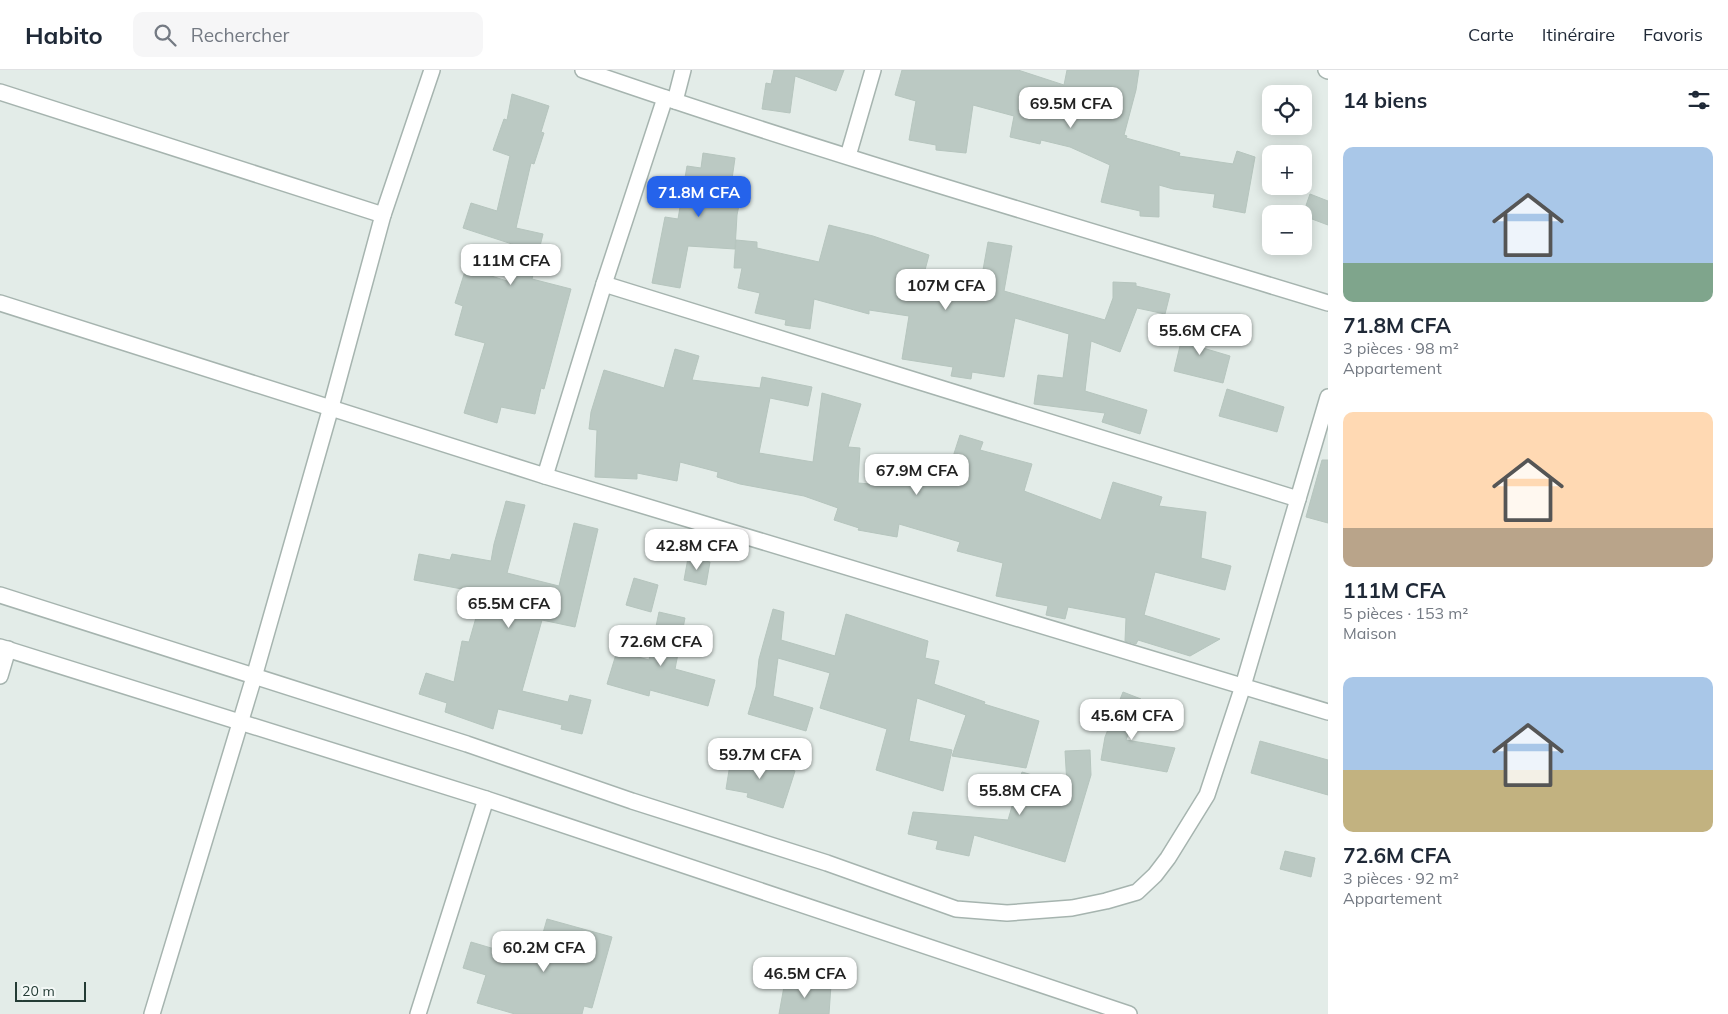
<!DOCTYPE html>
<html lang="fr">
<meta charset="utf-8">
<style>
body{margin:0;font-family:Mulish,sans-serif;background:#f6f6f7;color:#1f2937;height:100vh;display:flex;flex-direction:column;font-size:19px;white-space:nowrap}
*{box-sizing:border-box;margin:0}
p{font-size:16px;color:#747a83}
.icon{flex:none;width:28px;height:28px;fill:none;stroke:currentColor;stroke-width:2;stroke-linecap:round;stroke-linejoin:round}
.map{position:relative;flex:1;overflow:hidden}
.panel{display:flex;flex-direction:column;background:#fff;width:400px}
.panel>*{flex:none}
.controls{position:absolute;left:1262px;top:15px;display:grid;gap:10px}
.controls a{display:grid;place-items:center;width:50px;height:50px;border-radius:10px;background:#fff;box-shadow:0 2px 12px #0003;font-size:25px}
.scale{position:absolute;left:15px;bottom:12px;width:71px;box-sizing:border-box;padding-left:5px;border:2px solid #243c35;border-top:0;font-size:14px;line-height:18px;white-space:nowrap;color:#243c35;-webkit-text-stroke:4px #f3f8f6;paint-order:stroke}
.price{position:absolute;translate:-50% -42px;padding:0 11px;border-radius:10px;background:#fff;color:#222;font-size:16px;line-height:32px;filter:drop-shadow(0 1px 2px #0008)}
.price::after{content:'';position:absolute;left:50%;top:30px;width:15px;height:11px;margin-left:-8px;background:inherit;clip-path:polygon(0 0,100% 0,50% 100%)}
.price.current{background:#2563eb;color:#fff}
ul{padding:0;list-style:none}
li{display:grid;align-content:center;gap:10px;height:265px;padding:0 15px}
li span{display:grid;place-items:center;height:155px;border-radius:10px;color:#555}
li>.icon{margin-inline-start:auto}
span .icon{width:90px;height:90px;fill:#fffc;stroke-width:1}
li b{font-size:21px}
h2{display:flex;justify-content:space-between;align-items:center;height:60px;padding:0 15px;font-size:21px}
header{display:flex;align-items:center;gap:30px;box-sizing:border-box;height:70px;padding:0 25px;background:#fff;border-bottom:1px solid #e0e1e3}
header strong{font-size:24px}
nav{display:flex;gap:28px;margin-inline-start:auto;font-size:18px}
.search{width:350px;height:45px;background:#f6f6f7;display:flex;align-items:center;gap:12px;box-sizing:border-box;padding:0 18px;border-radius:10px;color:#747a83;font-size:19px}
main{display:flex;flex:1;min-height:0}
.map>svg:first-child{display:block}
.building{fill:#bbc9c3;stroke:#b6c5be}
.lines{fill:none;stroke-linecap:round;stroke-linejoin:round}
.street-casing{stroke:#a6b4af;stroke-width:18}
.street{stroke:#fff;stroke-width:15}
</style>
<header>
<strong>Habito</strong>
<div class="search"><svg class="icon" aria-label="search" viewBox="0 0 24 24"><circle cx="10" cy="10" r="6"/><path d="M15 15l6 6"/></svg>Rechercher</div>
<nav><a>Carte</a><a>Itinéraire</a><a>Favoris</a></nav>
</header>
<main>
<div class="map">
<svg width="1328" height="944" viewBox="0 0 1328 944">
<rect width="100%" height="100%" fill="#e3ece8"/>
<g class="building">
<path d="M774 0H844L836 21 795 6 790 43 762 39 766 13 771 14Z"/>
<path d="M902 0H1018L1064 15 1067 0H1139L1136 20 1124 65 1127 66 1126 68 1180 83 1179 86 1233 94 1237 81 1255 87 1245 143 1213 137 1215 124 1173 119 1159 115V147L1140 146V141L1101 132 1110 95 1070 77 1041 70 1040 74 1010 67 1014 46 973 35 966 83 936 80V75L909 70 916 31 895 25Z"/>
<path d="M512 24 549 36 541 62 544 63 534 94 531 93 516 158 543 164 532 209 571 219 544 319 541 318 535 344 501 337 497 353 464 343 485 273 455 265 463 236 455 233 466 198 507 211 515 175 463 158 471 133 497 141 510 86 493 80 504 49 507 50Z"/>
<path d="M703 83 735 88 730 123 741 125 737 145 735 179 688 176 680 218 652 213 665 147 678 149 687 96 701 98Z"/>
<path d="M1310 124 1328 131V155L1304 146 1303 144Z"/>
<path d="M829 155 873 166 929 185 925 200 981 211 988 172 1012 176 1004 221 1105 250 1113 228V212L1136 213V216L1170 224 1165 244 1137 238 1120 282 1091 271 1085 321 1147 340 1140 364 1102 352 1105 343 1034 334 1038 305 1063 308 1069 264 1015 248 1004 307 972 302 971 309 951 306 953 297 902 289 909 246 869 240V244L814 229 810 259 785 255 786 250 755 243 760 223 738 218 742 198H734L736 170 757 172V178L819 192Z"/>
<path d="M1186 251 1208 256 1203 278 1230 286 1223 313 1174 301Z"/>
<path d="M675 279 699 286 692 310 760 318 762 307 812 317 808 336 770 328 759 383 813 392 822 323 861 334 848 377 860 378 858 413 883 415 886 390 949 399 960 365 983 372 980 380 1032 394 1024 421 1101 450 1113 412 1162 427 1159 436 1206 442 1201 488 1231 496 1225 520 1155 502 1144 545 1220 569 1190 586 1138 570 1136 574 1125 571 1126 548 1068 537 1065 549 1046 545 1048 536 996 526 1003 493 957 481 960 472 899 454 897 467 858 460 859 458 834 450 838 438 804 426 740 414 717 407 718 402 680 392 677 411 637 403V409L595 407 597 360 589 359 591 342 604 300 664 318Z"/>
<path d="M1227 319 1284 337 1277 362 1219 346Z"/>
<path d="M1322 390H1328V453L1306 447Z"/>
<path d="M506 431 525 435 507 503 559 516 574 453 598 459 575 557 542 550 522 621 568 632 570 625 591 630 582 664 561 659 562 655 498 639 493 659 445 642 447 633 419 624 426 603 454 612 462 571 469 572 483 523 414 510 419 484 450 490 452 484 491 491 494 474Z"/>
<path d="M688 488 710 492 706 515 684 510Z"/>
<path d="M634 508 658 515 651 542 626 535Z"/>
<path d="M773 539 784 542 781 570 835 586 846 544 928 571 925 588 939 591 934 614 985 632 984 634 1039 651 1026 698 952 686 966 645 917 628 909 671 952 680 943 721 876 700 887 659 820 638 830 603 778 588 773 626 813 638 806 661 748 644 756 617 759 589Z"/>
<path d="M659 542 685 548 675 599 715 610 708 636 650 620 649 626 607 614 617 581 649 590Z"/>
<path d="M1123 622 1141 629 1126 670 1175 678 1167 702 1101 690 1105 667Z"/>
<path d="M1260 671 1328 690V725L1251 703Z"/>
<path d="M1090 680 1091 705 1065 792 974 765 969 786 936 779 938 771 908 764 913 742 1008 750 1022 702 1067 715 1065 681Z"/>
<path d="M732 682 795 701 783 738 747 727 748 723 726 719Z"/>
<path d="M1285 781 1315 788 1311 807 1280 799Z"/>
<path d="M547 849 612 867 592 938 584 936 582 944H515L477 933 486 905 463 898 471 872 535 891Z"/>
<path d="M785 911 800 913 831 915 829 944H779Z"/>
</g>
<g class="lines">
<defs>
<g id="street">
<path d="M583 0C829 85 1079 157 1328 233"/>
<path d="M1326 0 1328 1"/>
<path d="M0 22 383 145"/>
<path d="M675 31 683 0"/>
<path d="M848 86 873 0"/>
<path d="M604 214 1298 429"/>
<path d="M0 233 545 406 1328 642"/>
<path d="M545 406 604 214 665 28"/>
<path d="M0 525 467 674 632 731 827 793 956 839 1007 843 1072 838 1106 831 1137 822 1155 805 1168 788 1207 725 1243 616 1328 327"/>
<path d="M0 577 486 729 1129 944"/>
<path d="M0 606 8 579"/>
<path d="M152 944 254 607 331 337 383 145 432 0"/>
<path d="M418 944 486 729"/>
</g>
</defs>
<use href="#street" class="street-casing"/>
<use href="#street" class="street"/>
</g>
</svg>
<div class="controls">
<a><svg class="icon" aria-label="locate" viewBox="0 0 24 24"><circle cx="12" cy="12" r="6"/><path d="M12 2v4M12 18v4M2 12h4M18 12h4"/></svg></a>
<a>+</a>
<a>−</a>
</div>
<div class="scale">20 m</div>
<b class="price" style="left:1071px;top:59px">69.5M CFA</b>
<b class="price current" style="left:699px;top:148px">71.8M CFA</b>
<b class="price" style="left:511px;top:216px">111M CFA</b>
<b class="price" style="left:946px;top:241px">107M CFA</b>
<b class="price" style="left:1200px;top:286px">55.6M CFA</b>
<b class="price" style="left:917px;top:426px">67.9M CFA</b>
<b class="price" style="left:697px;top:501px">42.8M CFA</b>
<b class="price" style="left:509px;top:559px">65.5M CFA</b>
<b class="price" style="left:661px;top:597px">72.6M CFA</b>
<b class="price" style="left:1132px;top:671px">45.6M CFA</b>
<b class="price" style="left:760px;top:710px">59.7M CFA</b>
<b class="price" style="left:1020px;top:746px">55.8M CFA</b>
<b class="price" style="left:544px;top:903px">60.2M CFA</b>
<b class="price" style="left:805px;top:929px">46.5M CFA</b>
</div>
<section class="panel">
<h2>14 biens<svg class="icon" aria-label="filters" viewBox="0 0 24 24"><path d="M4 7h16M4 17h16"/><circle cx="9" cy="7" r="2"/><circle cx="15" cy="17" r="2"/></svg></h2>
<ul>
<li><span style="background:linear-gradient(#a9c7e8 75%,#7fa58c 0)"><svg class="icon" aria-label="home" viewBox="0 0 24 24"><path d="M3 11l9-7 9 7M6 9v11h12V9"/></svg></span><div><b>71.8M CFA</b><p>3 pièces · 98 m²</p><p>Appartement</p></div></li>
<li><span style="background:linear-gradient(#ffd9b3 75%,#b9a48a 0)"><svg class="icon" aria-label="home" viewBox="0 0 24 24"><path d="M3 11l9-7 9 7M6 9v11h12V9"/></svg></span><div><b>111M CFA</b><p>5 pièces · 153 m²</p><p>Maison</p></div></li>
<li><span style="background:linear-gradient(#a9c7e8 60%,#c2b280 0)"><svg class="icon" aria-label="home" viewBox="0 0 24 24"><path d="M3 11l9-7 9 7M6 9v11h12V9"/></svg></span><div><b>72.6M CFA</b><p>3 pièces · 92 m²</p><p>Appartement</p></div></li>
</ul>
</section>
</main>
